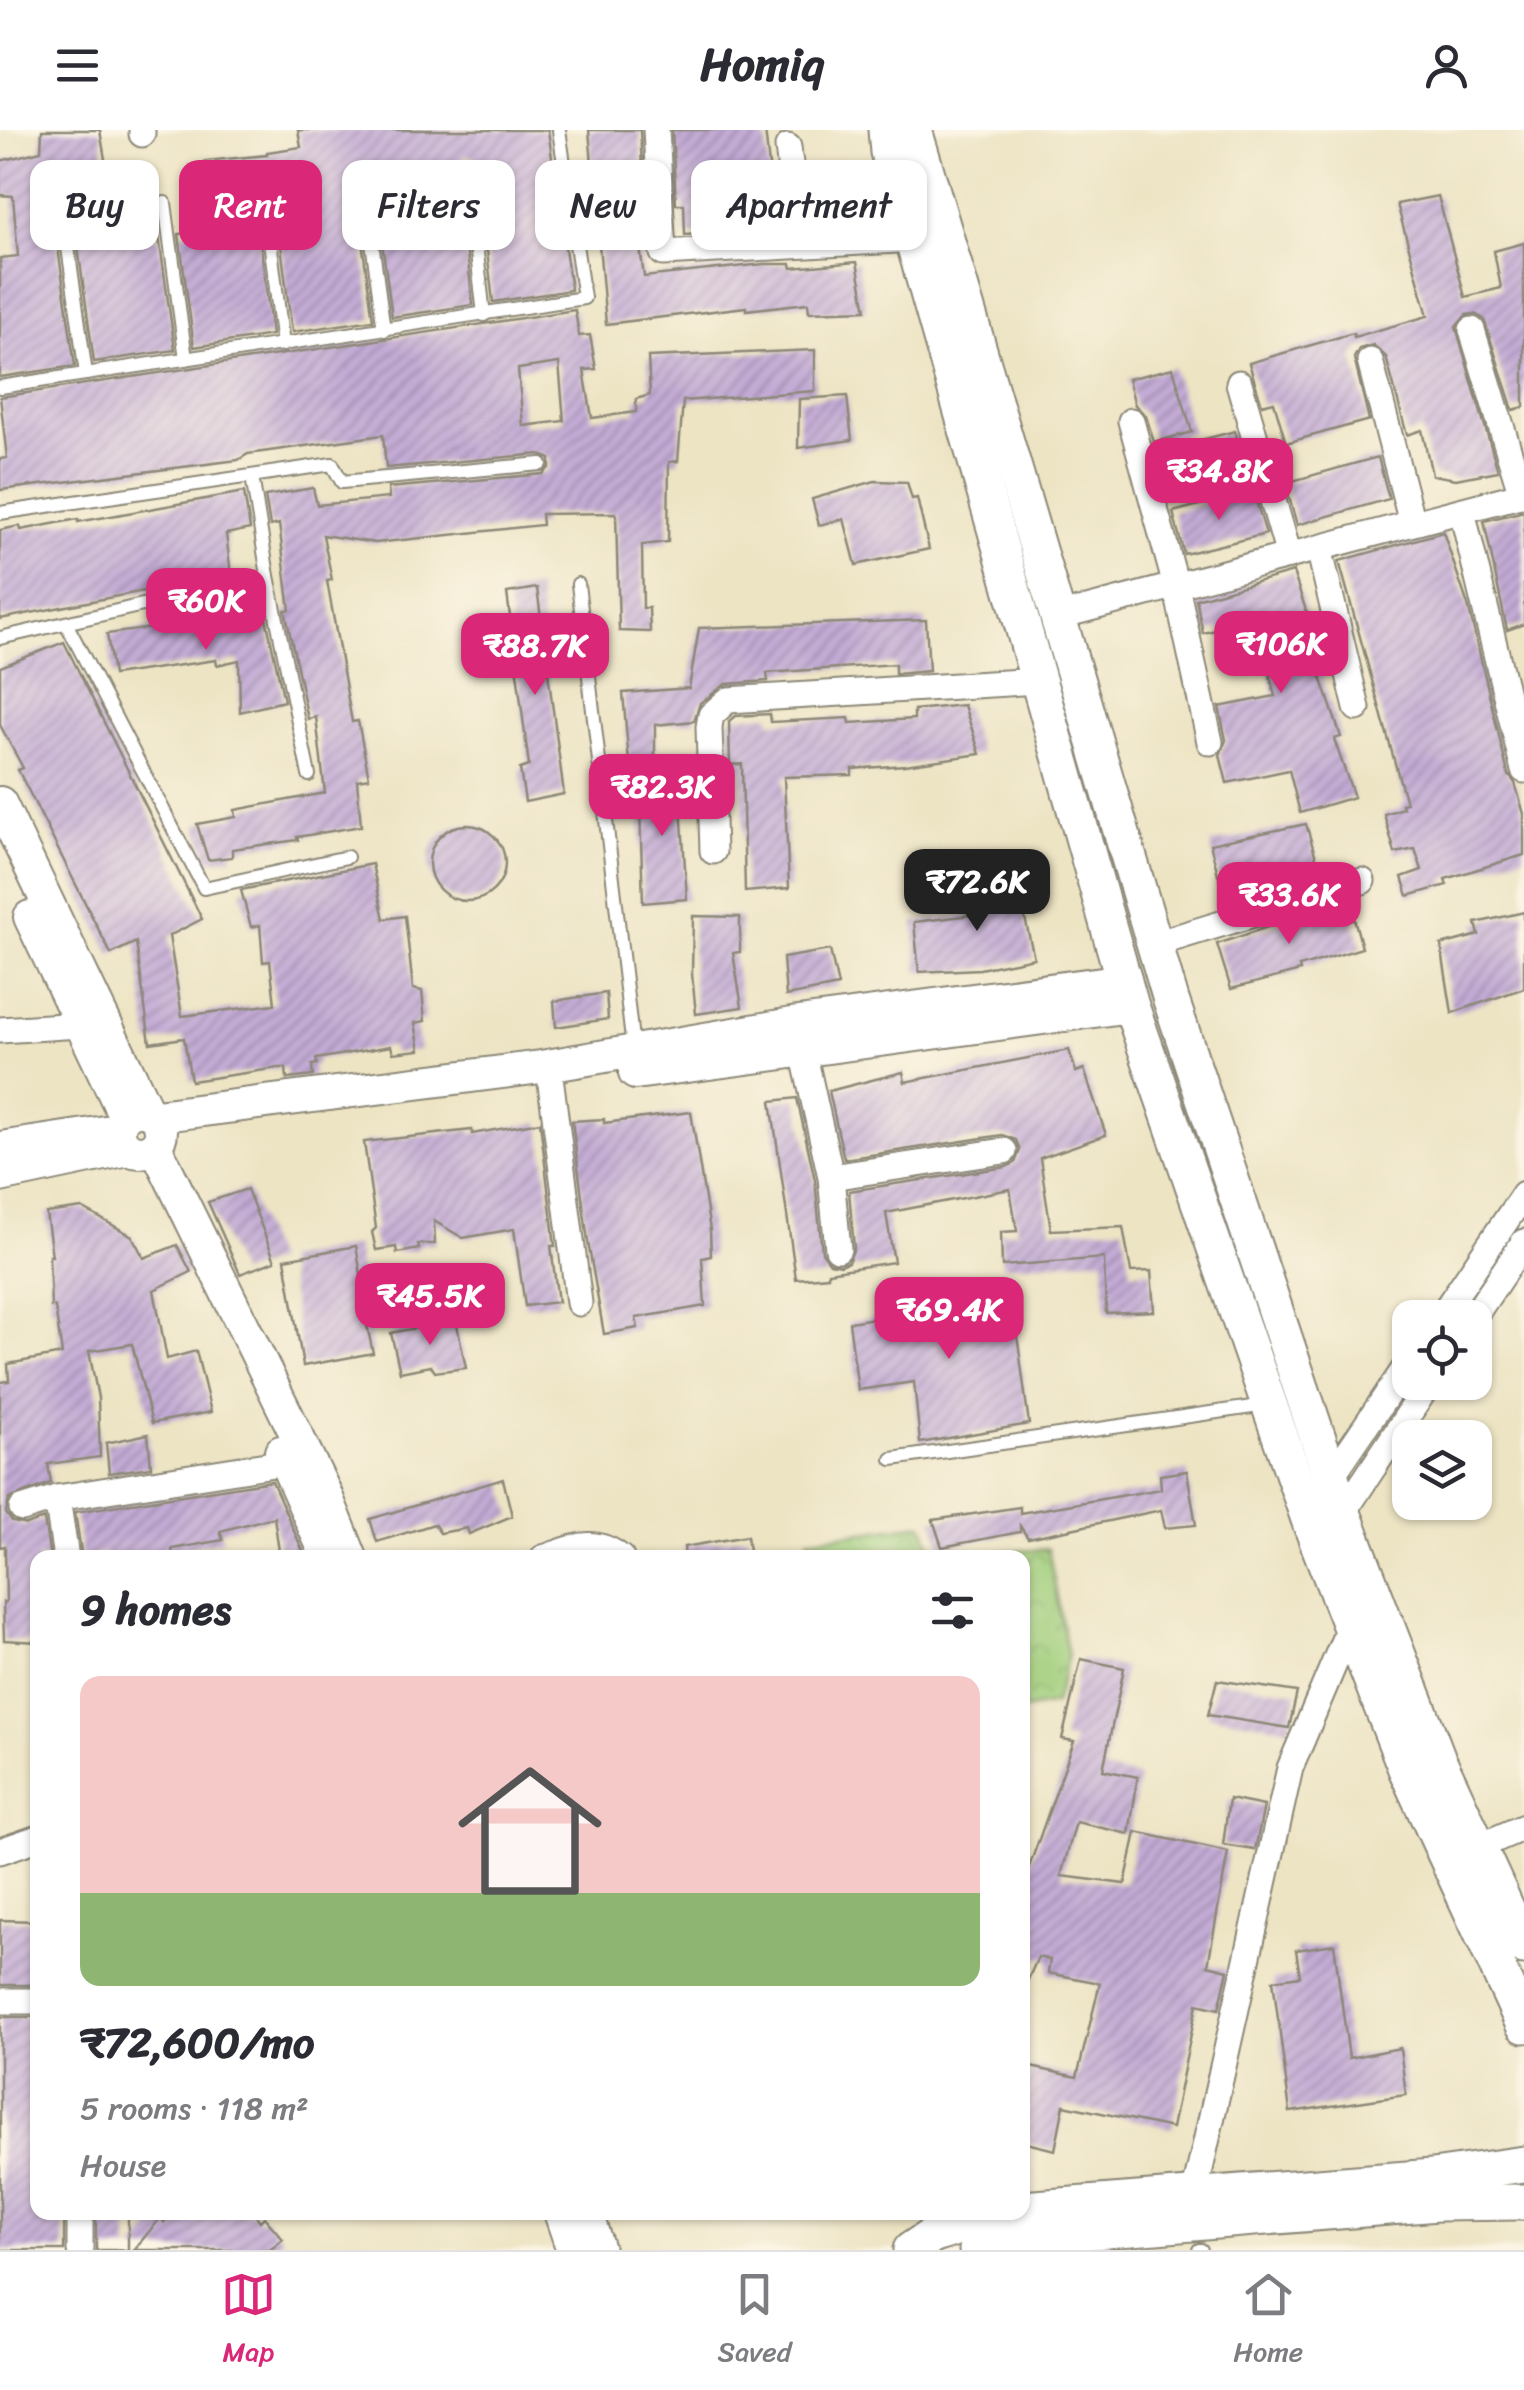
<!DOCTYPE html>
<meta charset="utf-8">
<style>
body{margin:0;font-family:Sriracha,sans-serif;background:#f2f2f3;color:#2b2b33;height:100vh;display:flex;flex-direction:column;font-size:38px;white-space:nowrap}
*{box-sizing:border-box;margin:0}
p{font-size:32px;color:#7c7c81}
.icon{flex:none;width:55px;height:55px;fill:none;stroke:currentColor;stroke-width:2;stroke-linecap:round;stroke-linejoin:round}
.map{position:relative;flex:1;overflow:hidden}
.sheet{position:absolute;left:30px;top:1420px;width:1000px;height:670px;display:flex;flex-direction:column;background:#fff;border-radius:20px;box-shadow:0 2px 8px #0004}
.sheet>*{flex:none}
.top-card{position:absolute;left:30px;top:30px;width:1000px;height:90px;display:flex;gap:20px}
.fabs{position:absolute;left:1392px;top:1170px;display:grid;gap:20px}
.fabs a{display:grid;place-items:center;width:100px;height:100px;border-radius:20px;background:#fff;box-shadow:0 2px 8px #0004;font-size:50px}
.price{position:absolute;translate:-50% -85px;padding:0 22px;border-radius:20px;background:#db2777;color:#fff;font-size:32px;line-height:65px;filter:drop-shadow(0 2px 5px #0008)}
.price::after{content:'';position:absolute;left:50%;top:60px;width:30px;height:22px;margin-left:-15px;background:inherit;clip-path:polygon(0 0,100% 0,50% 100%)}
.price.current{background:#222;color:#fff}
ul{padding:0;list-style:none}
li{display:grid;align-content:center;gap:20px;height:530px;padding:0 50px}
li+li{border-top:2px solid #e1e1e2}
li span{display:grid;place-items:center;height:310px;border-radius:20px;color:#555}
li>.icon{margin-inline-start:auto}
span .icon{width:180px;height:180px;fill:#fffc;stroke-width:1}
li b{font-size:42px}
h2{display:flex;justify-content:space-between;align-items:center;height:120px;padding:0 50px;font-size:42px}
.pill{padding:0 35px;border-radius:20px;background:#fff;box-shadow:0 2px 8px #0004;font-size:35px;line-height:90px}
.pill.current{background:#db2777;color:#fff}
header{display:flex;justify-content:space-between;align-items:center;height:130px;padding:0 50px;background:#fff;font-size:45px;font-weight:700}
.dock{display:flex;justify-content:space-around;align-items:center;height:140px;border-top:2px solid #e1e1e2;background:#fff;font-size:28px;color:#7c7c81}
.dock a{display:grid;justify-items:center;gap:5px}
.dock .current{color:#db2777}
.map>svg:first-child{display:block}
.park{fill:url(#park-crowns);stroke:#667c54;stroke-width:2.5}
.building{fill:url(#building-hatch);fill-rule:evenodd}
.lines{fill:none;stroke-linecap:round;stroke-linejoin:round}
.service-casing{stroke:#8c8878;stroke-width:16}
.minor-casing{stroke:#8c8878;stroke-width:29}
.tertiary-casing{stroke:#8c8878;stroke-width:36}
.secondary-casing{stroke:#8c8878;stroke-width:39}
.service{stroke:#fff;stroke-width:12}
.minor{stroke:#fff;stroke-width:25}
.tertiary{stroke:#fff;stroke-width:32}
.secondary{stroke:#fff;stroke-width:35}
</style>
<header><svg class="icon" aria-label="menu" viewBox="0 0 24 24"><path d="M4 6h16M4 12h16M4 18h16"/></svg>Homiq<svg class="icon" aria-label="person" viewBox="0 0 24 24"><circle cx="12" cy="8" r="4"/><path d="M4 21q1-7 8-7t8 7"/></svg></header>
<div class="map">
<svg width="1524" height="2120" viewBox="0 0 1524 2120">
<defs>
<pattern id="park-crowns" width="20" height="18" patternUnits="userSpaceOnUse" patternTransform="scale(2.5)"><rect width="20" height="18" fill="#a0ce7c"/><path d="M2 6a3 3 0 1 1 6 0M12 15a3 3 0 1 1 6 0" fill="none" stroke="#8ab16b"/></pattern>
<pattern id="building-hatch" width="6" height="6" patternUnits="userSpaceOnUse" patternTransform="scale(2.5)"><rect width="6" height="6" fill="#c3abd5"/><path d="M-1 1l2-2M0 6l6-6M5 7l2-2" fill="none" stroke="#9f8bad"/></pattern>
</defs>
<rect width="100%" height="100%" fill="#fcf5e5"/>
<filter id="ink" filterUnits="userSpaceOnUse"><feTurbulence type="fractalNoise" baseFrequency=".01" numOctaves="2"/><feDisplacementMap in="SourceGraphic" scale="20" xChannelSelector="R" yChannelSelector="G"/><feConvolveMatrix kernelMatrix="1 2 1 2 8 2 1 2 1" color-interpolation-filters="sRGB"/></filter>
<filter id="wash" filterUnits="userSpaceOnUse"><feTurbulence type="fractalNoise" baseFrequency=".0048" numOctaves="4" result="noise"/><feDisplacementMap in="SourceGraphic" scale="40" xChannelSelector="R" yChannelSelector="G"/><feGaussianBlur stdDeviation="2.25" result="paint"/><feColorMatrix in="noise" values="0 0 0 0 0 0 0 0 0 0 0 0 0 0 0 0 0 1.4 0 .05"/><feComposite in="paint" operator="in"/></filter>
<g filter="url(#wash)">
<rect width="100%" height="100%" fill="#ede4c4"/>
<path class="park" d="M923 1394 935 1426 1048 1419 1068 1526 1055 1574 1023 1580 1022 1428 810 1427 808 1409Z"/>
<g id="blocks">
<g class="building">
<path d="M42 0H100L119 112 159 107 175 220 94 232 69 53 64 45 57 44 49 55 75 236 0 247V128L18 126 13 66 0 65V31L41 21Z"/>
<path d="M298 0H548L571 160 493 172 477 34 472 26 465 25 457 36 473 175 392 187 373 45 368 37 361 36 353 47 373 190 292 202 272 45 267 37 260 36 252 47 272 205 194 217 179 104 215 100 205 31 267 25V22L301 17Z"/>
<path d="M589 0H640L644 76H640L642 88H636L644 147 764 134H791L792 138 857 132 866 180 809 182 808 173 746 180V177L606 194Z"/>
<path d="M672 0H765L776 99 685 105 684 74H676Z"/>
<path d="M1438 66 1465 167 1501 158 1494 121 1524 113V277L1513 280 1484 189 1475 184 1466 185 1456 197 1498 341 1456 349 1432 345 1422 300 1407 305 1386 227 1373 215 1359 219 1354 228 1369 290 1286 313 1274 272 1262 275 1249 233 1353 203 1354 207 1428 186 1397 74Z"/>
<path d="M575 180 579 206 590 205 596 239 584 240 592 288 636 282V269L650 265 648 227 815 220V261L683 271 678 331 669 332 668 412 642 415 643 478H649L650 502 619 501 616 383 541 384 542 395 375 413 323 405 332 450 327 451 352 592 358 591 369 648 357 650 361 696 297 707 298 710 232 719V727L208 730 197 694 236 687 235 680 325 663 316 587 308 589 285 480H290L279 394 270 396 265 366 313 358 317 375 389 368 388 358 543 344 550 337V329L540 324 386 338 383 305 248 324 238 330 0 360V329L7 328 0 267ZM559 233 564 291 523 296 518 239Z"/>
<path d="M1173 238 1192 302 1154 312 1146 286 1135 275 1128 249Z"/>
<path d="M847 266 852 310 798 318 799 269Z"/>
<path d="M1235 301 1242 324 1208 334 1201 310Z"/>
<path d="M1378 327 1389 369 1297 395 1285 353Z"/>
<path d="M875 351 907 352 912 369 917 368 929 419 856 435 844 389 819 395 812 369Z"/>
<path d="M1253 361 1266 404 1184 424 1173 382Z"/>
<path d="M244 362 250 399 226 404 231 444 0 489V400L20 396 21 400 78 389V392Z"/>
<path d="M1524 381V494L1507 500 1484 391Z"/>
<path d="M1443 402 1468 475 1508 644 1515 653 1524 684V725L1445 749 1447 755 1408 766 1402 747 1422 740 1415 719 1395 723 1384 684 1403 678 1402 674 1406 673 1339 431Z"/>
<path d="M1293 442 1328 545 1321 547 1341 607 1334 609 1354 667 1300 683 1289 640 1227 653 1220 625 1226 610 1219 577 1275 566 1258 500 1254 501 1251 492 1203 503 1196 469Z"/>
<path d="M537 458 564 664 525 672 520 639 529 636 507 463Z"/>
<path d="M265 483 284 571 240 582 239 530 217 535 216 530 113 545 107 504Z"/>
<path d="M926 490 929 541 895 544V534L767 543 768 551 726 554 700 573 694 591 655 595V633H629L623 563 689 558 699 498Z"/>
<path d="M64 512 202 789 169 806 182 886 275 874 270 831 263 832 260 795 251 797 241 760 372 734 384 789 405 786 413 859 422 861 425 891 415 893 420 920 393 923 391 916 316 929 317 934 312 935 313 946 287 949 286 938H278L191 951 184 908 150 913 136 812 111 824 18 640 23 638 0 595V537Z"/>
<path d="M964 575 980 624 905 635 852 639V645L784 647 789 758 745 762 742 634 730 635 729 591 735 586 770 584 771 592 849 588 850 593 914 589V580Z"/>
<path d="M679 644 687 769 643 773 639 646Z"/>
<path d="M1306 694 1320 741 1223 763 1210 714Z"/>
<circle cx="467" cy="733" r="38"/>
<path d="M1017 752 1034 828 980 839 919 842 914 792 973 785 969 758Z"/>
<path d="M1350 773 1362 818 1299 837 1300 841 1231 859 1217 814 1286 791 1287 795Z"/>
<path d="M1524 782V858L1452 883 1441 815 1479 805 1476 793Z"/>
<path d="M693 786 740 787V822L733 823 742 877 696 884 692 844Z"/>
<path d="M830 820 838 856 786 866 783 828Z"/>
<path d="M606 863 608 889 556 897 554 871Z"/>
<path d="M1069 920 1076 942 1084 939 1106 1005 1040 1028 1051 1100 1123 1097 1131 1142 1151 1141 1154 1181 1106 1183 1104 1128 1002 1136 1001 1102 1017 1101 1010 1059 886 1083 894 1132 828 1142V1146L796 1149 771 971 797 968 815 1050 822 1122 830 1133 841 1135 848 1132 854 1118 849 1061 1006 1037 1015 1033 1020 1020 1016 1010 1002 1005 844 1029 829 961 903 942 905 952Z"/>
<path d="M691 982 710 1100 711 1126 702 1128 705 1176 636 1188 638 1198 604 1204 588 1112 572 991 604 989V993Z"/>
<path d="M540 992 555 1116H551L558 1172 525 1176 514 1099 463 1108 434 1091 435 1114H418L419 1119 397 1123 396 1117 376 1120 372 1102 376 1098 364 1012 472 1000V1004Z"/>
<path d="M247 1059 275 1131 240 1144 208 1072Z"/>
<path d="M82 1078 132 1106 144 1128 177 1115 191 1142 154 1160 167 1229 196 1221 211 1282 152 1293 132 1214 89 1221 98 1268 100 1327 48 1334 51 1353 9 1369 6 1383 12 1392 26 1395 44 1389 50 1428H38V1512L4 1510 3 1472H6L5 1416 0 1417V1252L9 1251 8 1234 62 1224 55 1177H51L49 1126H52L46 1083Z"/>
<path d="M356 1116 364 1162 360 1163 373 1223 303 1236 285 1129Z"/>
<path d="M1011 1159 1029 1294 920 1313 914 1252 858 1260 849 1192 907 1183 906 1173Z"/>
<path d="M456 1190 466 1238 435 1242 431 1236 400 1242 391 1203Z"/>
<path d="M148 1304 151 1337 109 1343 106 1313Z"/>
<path d="M1187 1341 1196 1395 1165 1398 1161 1380 1028 1408 1020 1396V1402L942 1417 933 1390 1020 1377V1383L1161 1359 1160 1345Z"/>
<path d="M503 1349 512 1386 469 1404 467 1398 440 1403 434 1394 377 1412 370 1389Z"/>
<path d="M272 1351 306 1428H280L274 1387 220 1401 223 1410 172 1419 173 1428H107L106 1423 82 1428 75 1382Z"/>
<path d="M747 1406 750 1428H685L684 1417Z"/>
<path d="M1081 1529 1124 1538 1103 1640 1138 1647 1129 1704 1076 1692 1061 1746 1125 1754 1136 1702 1228 1722 1208 1835 1228 1840 1219 1879 1197 1874 1172 1998 1064 1975 1055 2020 1022 2012V1989L1031 1937 1077 1947 1100 1853 1048 1843 1050 1830 1038 1827 1022 1863V1757L1074 1611 1062 1609Z"/>
<path d="M1217 1550 1297 1562 1289 1598 1208 1585Z"/>
<path d="M1229 1669 1264 1676 1255 1720 1223 1715Z"/>
<path d="M0 1790 38 1791V1855H0Z"/>
<path d="M1334 1814 1349 1928 1400 1918 1406 1965 1290 1982 1273 1850 1300 1846 1296 1820Z"/>
<path d="M0 1887H38V2082H64V2120H0Z"/>
<rect x="96" y="2082" width="32" height="38"/>
<path d="M176 2082H253L260 2091 264 2087 283 2109 270 2120H134L161 2087 164 2092Z"/>
</g>
</g>
</g>
<g filter="url(#ink)">
<use href="#blocks" fill-opacity="0" stroke="#8c8878" stroke-width="2.5"/>
<g class="lines">
<defs>
<g id="service">
<path d="M467 35 484 185"/>
<path d="M262 46 283 215"/>
<path d="M363 46 384 200"/>
<path d="M59 54 86 244"/>
<path d="M165 73 186 229"/>
<path d="M0 257 584 168 559 0"/>
<path d="M252 346 268 446 309 645"/>
<path d="M0 383 332 334 342 352 541 334"/>
<path d="M578 454 633 918"/>
<path d="M66 493 204 758 347 727"/>
<path d="M0 508 268 446"/>
<path d="M892 1329 1266 1275"/>
<path d="M1199 2120H1201"/>
</g>
<g id="minor">
<path d="M142 0V4"/>
<path d="M656 0 663 123 915 109"/>
<path d="M788 17 800 115"/>
<path d="M1472 200 1522 365"/>
<path d="M1370 231 1412 393"/>
<path d="M1239 253 1289 426"/>
<path d="M1131 291 1176 456 1210 612"/>
<path d="M1462 381 1524 640"/>
<path d="M1319 418 1357 578"/>
<path d="M1060 486 1524 364"/>
<path d="M713 721 709 597 711 585 728 570 1039 551"/>
<path d="M1155 814 1362 751"/>
<path d="M0 900 80 895"/>
<path d="M799 903 831 1047 838 1119"/>
<path d="M551 954 579 1173"/>
<path d="M831 1047 1004 1021"/>
<path d="M1440 1188 1524 1064"/>
<path d="M1473 1188 1524 1112"/>
<path d="M1322 1351 1331 1347 1410 1231"/>
<path d="M57 1368 66 1428"/>
<path d="M22 1379 57 1368 286 1332"/>
<path d="M1335 1386 1343 1383 1430 1252"/>
<path d="M543 1428C574 1418 594 1406 621 1428"/>
<path d="M1478 1717 1524 1697"/>
<path d="M0 1721 38 1708"/>
<path d="M0 1871H38"/>
<path d="M1194 2066 1290 1638 1350 1496"/>
<path d="M80 2120V2082"/>
</g>
<g id="tertiary">
<path d="M0 673 147 981"/>
<path d="M30 787 123 982"/>
<path d="M635 943 1131 876"/>
<circle cx="140" cy="1001" r="21"/>
<path d="M156 986 541 937 798 893 1125 850"/>
<path d="M155 1016 325 1363 351 1428"/>
<path d="M0 1018 118 1000"/>
<path d="M0 1046 128 1019"/>
<path d="M281 1322 328 1428"/>
<path d="M560 2082 573 2120"/>
<path d="M586 2082 598 2120"/>
</g>
<g id="secondary">
<path d="M886 0 888 22 1131 876 1311 1395 1406 1639 1524 1895"/>
<path d="M914 0 1171 870 1343 1383 1438 1629 1524 1817"/>
<path d="M1022 2079 1433 2047 1524 2034"/>
<path d="M911 2120 932 2106 1004 2082"/>
<path d="M977 2120 1057 2104 1438 2073 1524 2072"/>
</g>
</defs>
<use href="#service" class="service-casing"/>
<use href="#minor" class="minor-casing"/>
<use href="#tertiary" class="tertiary-casing"/>
<use href="#secondary" class="secondary-casing"/>
<use href="#service" class="service"/>
<use href="#minor" class="minor"/>
<use href="#tertiary" class="tertiary"/>
<use href="#secondary" class="secondary"/>
</g>
</g>
</svg>
<div class="fabs">
<a><svg class="icon" aria-label="locate" viewBox="0 0 24 24"><circle cx="12" cy="12" r="6"/><path d="M12 2v4M12 18v4M2 12h4M18 12h4"/></svg></a>
<a><svg class="icon" aria-label="layers" viewBox="0 0 24 24"><path d="M12 4l9 5-9 5-9-5zM3 14l9 5 9-5"/></svg></a>
</div>
<b class="price" style="left:1219px;top:393px">₹34.8K</b>
<b class="price" style="left:206px;top:523px">₹60K</b>
<b class="price" style="left:1281px;top:566px">₹106K</b>
<b class="price" style="left:535px;top:568px">₹88.7K</b>
<b class="price" style="left:662px;top:709px">₹82.3K</b>
<b class="price current" style="left:977px;top:804px">₹72.6K</b>
<b class="price" style="left:1289px;top:817px">₹33.6K</b>
<b class="price" style="left:430px;top:1218px">₹45.5K</b>
<b class="price" style="left:949px;top:1232px">₹69.4K</b>
<div class="top-card">
<a class="pill">Buy</a>
<a class="pill current">Rent</a>
<a class="pill">Filters</a>
<a class="pill">New</a>
<a class="pill">Apartment</a>
</div>
<section class="sheet">
<h2>9 homes<svg class="icon" aria-label="filters" viewBox="0 0 24 24"><path d="M4 7h16M4 17h16"/><circle cx="9" cy="7" r="2"/><circle cx="15" cy="17" r="2"/></svg></h2>
<ul>
<li><span style="background:linear-gradient(#f6c9c9 70%,#8fb573 0)"><svg class="icon" aria-label="home" viewBox="0 0 24 24"><path d="M3 11l9-7 9 7M6 9v11h12V9"/></svg></span><div><b>₹72,600/mo</b><p>5 rooms · 118 m²</p><p>House</p></div></li>
</ul>
</section>
</div>
<nav class="dock">
<a class="current"><svg class="icon" aria-label="map" viewBox="0 0 24 24"><path d="M3 6l6-2 6 2 6-2v14l-6 2-6-2-6 2zM9 4v14M15 6v14"/></svg>Map</a>
<a><svg class="icon" aria-label="saved" viewBox="0 0 24 24"><path d="M7 4h10v16l-5-4-5 4z"/></svg>Saved</a>
<a><svg class="icon" aria-label="home" viewBox="0 0 24 24"><path d="M3 11l9-7 9 7M6 9v11h12V9"/></svg>Home</a>
</nav>
